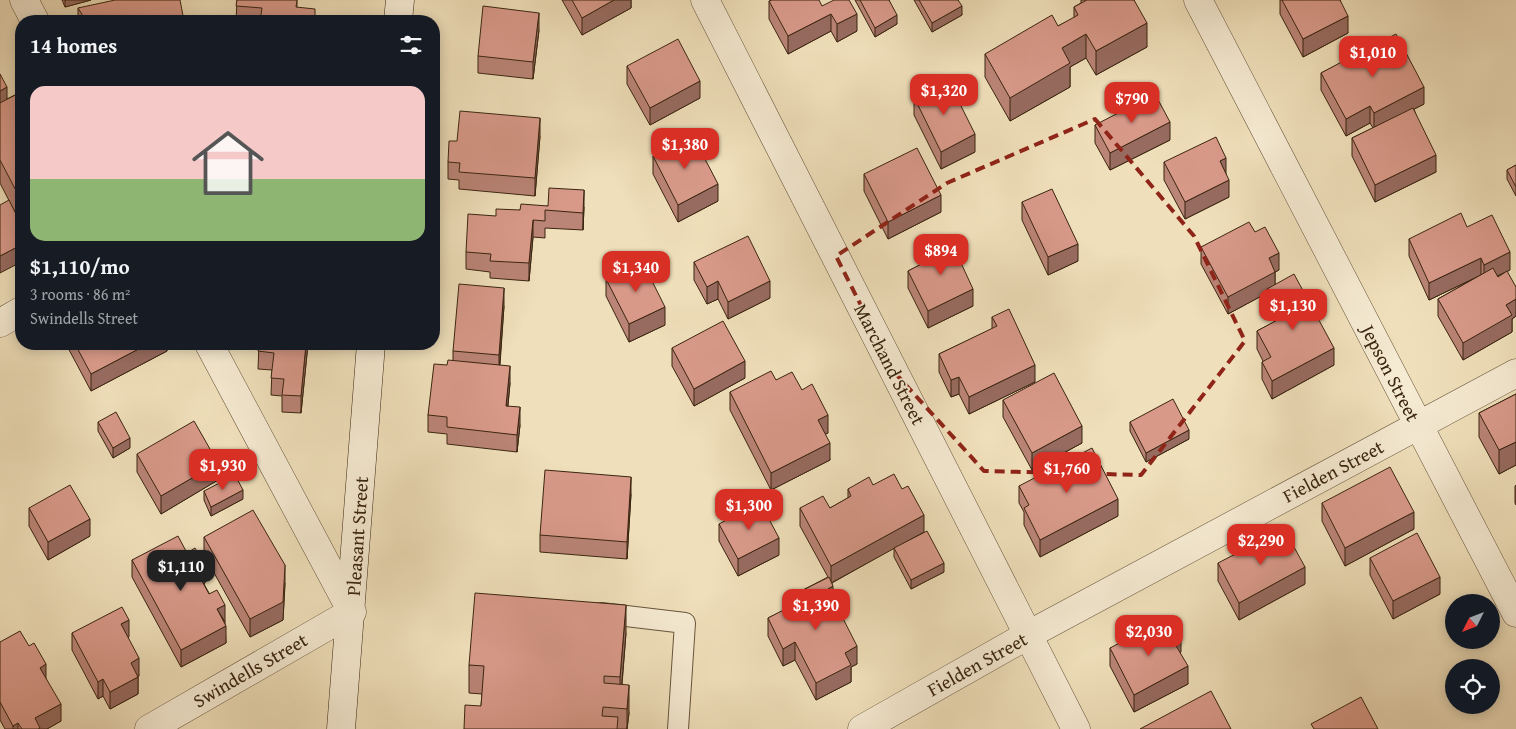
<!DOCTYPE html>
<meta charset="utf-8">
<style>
body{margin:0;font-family:"Gentium Book Plus",serif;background:#20242c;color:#f1f3f6;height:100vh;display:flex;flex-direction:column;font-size:19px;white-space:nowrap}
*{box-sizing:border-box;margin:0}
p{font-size:16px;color:#9ea1a6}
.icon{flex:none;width:28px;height:28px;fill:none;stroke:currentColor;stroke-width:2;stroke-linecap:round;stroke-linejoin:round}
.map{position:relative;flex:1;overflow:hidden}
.panel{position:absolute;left:15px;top:15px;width:425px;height:335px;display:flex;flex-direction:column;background:#171b24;border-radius:20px;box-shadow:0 2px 12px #0003}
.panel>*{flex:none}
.needle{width:32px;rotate:228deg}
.buttons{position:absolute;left:1445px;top:594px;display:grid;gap:10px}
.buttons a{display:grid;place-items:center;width:55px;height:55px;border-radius:50%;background:#171b24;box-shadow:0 2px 12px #0003;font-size:25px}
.price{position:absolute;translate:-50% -42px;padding:0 11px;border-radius:10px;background:#d93025;color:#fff;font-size:16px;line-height:32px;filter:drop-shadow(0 1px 2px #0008)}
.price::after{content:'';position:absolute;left:50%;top:30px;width:15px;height:11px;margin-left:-8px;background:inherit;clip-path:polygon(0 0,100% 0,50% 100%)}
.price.selected{background:#222;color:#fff}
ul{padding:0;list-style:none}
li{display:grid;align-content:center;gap:10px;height:265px;padding:0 15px}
li span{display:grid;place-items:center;height:155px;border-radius:15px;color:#555}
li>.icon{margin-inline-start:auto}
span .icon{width:90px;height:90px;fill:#fffc;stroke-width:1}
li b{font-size:21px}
h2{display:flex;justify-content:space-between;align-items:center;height:60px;padding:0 15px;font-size:21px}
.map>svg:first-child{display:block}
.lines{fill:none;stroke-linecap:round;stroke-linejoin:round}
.lane-casing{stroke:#67543a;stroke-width:22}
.street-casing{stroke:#67543a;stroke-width:29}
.secondary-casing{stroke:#3a2510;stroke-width:29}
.lane{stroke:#f5ead2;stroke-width:20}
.street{stroke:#f5ead2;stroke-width:28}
.secondary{stroke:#f5ead2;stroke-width:28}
.wall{fill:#ba8476;stroke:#3a2510}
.shaded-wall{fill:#976b60;stroke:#3a2510}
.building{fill:#d89989;stroke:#3a2510}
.marked{fill:none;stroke:#8f2418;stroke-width:4;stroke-dasharray:10 6;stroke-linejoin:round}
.labels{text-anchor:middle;stroke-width:4;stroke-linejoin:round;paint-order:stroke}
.street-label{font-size:19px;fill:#3a2510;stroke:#f5ead2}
</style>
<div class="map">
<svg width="1516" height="729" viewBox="0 0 1516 729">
<rect width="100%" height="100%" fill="#efdfba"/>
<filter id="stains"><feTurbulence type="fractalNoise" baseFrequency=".004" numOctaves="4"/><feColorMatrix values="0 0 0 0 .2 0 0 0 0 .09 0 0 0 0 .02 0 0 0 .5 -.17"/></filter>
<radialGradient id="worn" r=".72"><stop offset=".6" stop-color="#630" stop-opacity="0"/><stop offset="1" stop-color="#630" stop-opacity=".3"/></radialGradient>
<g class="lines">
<defs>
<path id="lane" d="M601 613 685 623 678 729"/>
<g id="street">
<path d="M24 0 35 21"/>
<path d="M705 0 1076 729"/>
<path d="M1198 0 1516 613"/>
<path d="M0 323 21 311"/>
<path d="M149 729 352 612 209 344"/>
<path d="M862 729 1028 635 1516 373"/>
</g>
<g id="secondary">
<path d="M398 21 400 0"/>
<path d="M341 729 371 344"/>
</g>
</defs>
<use href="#lane" class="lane-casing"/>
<use href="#street" class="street-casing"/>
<use href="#secondary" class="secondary-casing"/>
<use href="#lane" class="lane"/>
<use href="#street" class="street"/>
<use href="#secondary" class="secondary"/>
</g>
<g class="wall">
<path d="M62 0H91L65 7Z"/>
<path d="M237 0H297V8L315 21H236Z"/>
<path d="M562 0H631V8L582 35Z"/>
<path d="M855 0H889L897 24 875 37Z"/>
<path d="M914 0H958L962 15 932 32Z"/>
<path d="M1081 0H1134L1147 47 1096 75 1086 58 1070 67V87L1010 121 985 77V54L1058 26 1074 18V7L1081 3Z"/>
<path d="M1280 0H1340L1348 33 1303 57 1280 14Z"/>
<path d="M769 1 822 6 857 31 837 42 831 31 788 54 769 19Z"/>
<path d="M78 8 184 21H78Z"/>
<path d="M539 30 533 79 478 73V56Z"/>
<path d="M1369 48 1424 104 1414 109 1436 172 1375 202 1352 156V138L1373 128 1370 123 1346 136 1321 90V73L1349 59V52Z"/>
<path d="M627 66 700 98 650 125 627 84Z"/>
<path d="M0 74 7 99 21 92V224L0 183Z"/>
<path d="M914 97 975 152 941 169 914 115Z"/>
<path d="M1095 125 1170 140 1110 170 1095 143Z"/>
<path d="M540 136 535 196 459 189V180L448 179V162L457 141Z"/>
<path d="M653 156 718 201 678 222 653 174Z"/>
<path d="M1164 162 1229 197 1185 219 1164 180Z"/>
<path d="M1516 165V196L1507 179V170Z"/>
<path d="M864 174 941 212 888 239 864 191Z"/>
<path d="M1022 202 1078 261 1048 275 1022 220Z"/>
<path d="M548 206 584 207 583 230 545 228V238L533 237 529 281 490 278V272L466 269V252L496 216 520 210Z"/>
<path d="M1467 227 1510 270 1497 276 1516 287V316L1512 319V332L1463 360 1438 316V299L1475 278 1429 300 1409 256V239Z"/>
<path d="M1255 232 1279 270 1275 272V284L1334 365 1272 399 1262 379V362L1263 361 1257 349V331L1276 321 1267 306V293L1228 314 1201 264V247Z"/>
<path d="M926 248 973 306 928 328 908 288V271L926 262Z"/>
<path d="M694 262 770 298 728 319 718 299 707 304 694 280Z"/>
<path d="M606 279 665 325 629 342 606 296Z"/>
<path d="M504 306 500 365 510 383 508 406 520 425 517 452 447 444V434L428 432V415L447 365 453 360V351Z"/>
<path d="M992 317 1035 382 969 414 959 394 951 397 939 372V354L992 329Z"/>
<path d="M66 344H167V351L91 391Z"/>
<path d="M259 344H308L301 413 282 412V396L271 395 272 370 258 369Z"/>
<path d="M672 348 745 378 694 406 672 366Z"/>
<path d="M776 380 802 390 828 433 825 434 830 460 771 490 730 410V392Z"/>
<path d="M1516 394V465L1499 474 1479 437V413Z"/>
<path d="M1003 400 1082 443 1032 470 1003 417Z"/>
<path d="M98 422 130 448 113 458 98 431Z"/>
<path d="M1130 422 1189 439 1146 462 1130 431Z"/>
<path d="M137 454 218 480 161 514 137 472Z"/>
<path d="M873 485 924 532 903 544 944 572 911 589 894 557V548L832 583 833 600 857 664 851 667V682L816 700 795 660 783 666 768 636V618L801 602V591L828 577 800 526V508H830L848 498V489Z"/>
<path d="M1516 485V505L1515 503V486Z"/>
<path d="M1019 486 1118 516 1040 557 1024 525V512L1019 503Z"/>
<path d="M204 491 243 499 211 516 204 500Z"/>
<path d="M631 494 627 559 540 552V535Z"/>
<path d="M1322 503 1414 529 1345 566 1322 521Z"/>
<path d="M29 508 90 536 48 560 29 526Z"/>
<path d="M719 524 779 555 738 576 719 541Z"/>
<path d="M204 537 285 583 283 620 250 637 204 555Z"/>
<path d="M187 553 205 583 204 584 225 622 226 643 181 667 132 577V560Z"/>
<path d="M1370 558 1440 594 1393 619 1370 575Z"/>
<path d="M1218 563 1305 584 1239 620 1218 581Z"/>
<path d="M72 633 129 637H128L139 676H138V694L110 709 103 696 98 699 72 650Z"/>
<path d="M626 633 622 685 629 713 627 729H464L481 706 482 694 469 693V665Z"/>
<path d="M0 642 46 678 61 721 47 729H5L0 720Z"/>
<path d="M1110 648 1181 652H1180L1188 684 1134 712 1110 666Z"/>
</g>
<g class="shaded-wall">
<path d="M65 0H91L65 7Z"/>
<path d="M614 0H631V8L582 35V18Z"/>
<path d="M962 6V15L932 32V23Z"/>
<path d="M539 13V30L533 79V62Z"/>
<path d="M831 14V31L788 54V36Z"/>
<path d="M857 14V31L837 42V24Z"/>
<path d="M897 15V24L875 37V28Z"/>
<path d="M1348 16V33L1303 57V39Z"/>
<path d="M1147 23V47L1096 75V51Z"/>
<path d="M1086 34V58L1070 67V87L1010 121V98L1062 48Z"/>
<path d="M700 81V98L650 125V108Z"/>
<path d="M7 87V105L0 108V91Z"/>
<path d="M1424 87V104L1374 130V113Z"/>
<path d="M1370 106V123L1346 136V119Z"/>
<path d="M540 118V136L535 196V178Z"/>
<path d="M1170 122V140L1110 170V153Z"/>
<path d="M975 134V152L941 169V152Z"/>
<path d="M1436 155V172L1375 202V185Z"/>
<path d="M1226 158V175L1220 161Z"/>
<path d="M1229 180V197L1185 219V202Z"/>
<path d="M718 184V201L678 222V205Z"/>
<path d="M584 190V207L583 230V213Z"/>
<path d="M941 195V212L888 239V222Z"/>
<path d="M533 220V237L529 281V263Z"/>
<path d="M1078 244V261L1048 275V257Z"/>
<path d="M21 245V262L0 273V256Z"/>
<path d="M1510 252V270L1484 282V265Z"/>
<path d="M1279 253V270L1275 272V289H1267V293L1228 314V297L1269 258Z"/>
<path d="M1481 258V275L1429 300V283Z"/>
<path d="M718 281V299L707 304V287Z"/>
<path d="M770 281V298L728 319V302Z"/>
<path d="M504 288V306L499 372V355Z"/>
<path d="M973 289V306L928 328V311Z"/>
<path d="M1516 299V316L1512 319V332L1463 360V343L1506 305Z"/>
<path d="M665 307V325L629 342V324Z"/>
<path d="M148 344H167V351L91 391V374Z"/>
<path d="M306 344H308L301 413V396Z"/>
<path d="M1334 348V365L1272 399V381Z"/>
<path d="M745 361V378L694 406V389Z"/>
<path d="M1035 365V382L969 414V397Z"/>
<path d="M510 366V383L506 423V406Z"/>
<path d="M959 377V394L951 397V380Z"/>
<path d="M520 407V425L517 452V435Z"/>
<path d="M828 415V433L818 438V420Z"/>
<path d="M1082 426V443L1032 470V453Z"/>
<path d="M1189 430V439L1146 462V453Z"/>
<path d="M130 438V448L113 458V448Z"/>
<path d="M1516 442V465L1499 474V450Z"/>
<path d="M830 443V460L771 490V473Z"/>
<path d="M218 463V480L161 514V496Z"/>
<path d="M631 477V494L627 559V542Z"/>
<path d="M243 490V499L211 516V507Z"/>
<path d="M1118 499V516L1040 557V540Z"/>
<path d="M1414 512V529L1345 566V548Z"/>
<path d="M924 515V532L831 583V566Z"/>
<path d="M90 519V536L48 560V542Z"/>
<path d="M779 538V555L738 576V559Z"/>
<path d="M944 563V572L911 589V580Z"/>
<path d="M285 565V583L283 620 250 637V619Z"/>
<path d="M205 566V583L196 587V570Z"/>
<path d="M1305 567V584L1239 620V603Z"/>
<path d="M1440 577V594L1393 619V601Z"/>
<path d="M833 586V603L828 589Z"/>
<path d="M225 605V622L217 609Z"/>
<path d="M626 605V633L620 705V677Z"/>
<path d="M129 620V637L121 641V624Z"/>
<path d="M226 626V643L181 667V650Z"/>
<path d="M1181 635V652L1172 656V639Z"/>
<path d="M795 642V660L783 666V649Z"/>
<path d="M857 646V664L851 667V682L816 700V683L845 653Z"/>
<path d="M139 658V676L131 680V663Z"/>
<path d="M46 664V681L40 668Z"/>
<path d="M1188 666V684L1134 712V695Z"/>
<path d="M138 677V694L110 709V692Z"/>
<path d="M103 679V696L98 699V682Z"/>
<path d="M629 685V713L627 729V709Z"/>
<path d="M61 704V721L47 729H35V718Z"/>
<path d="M18 723V729H13V726Z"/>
</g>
<g class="building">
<path d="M115 0H180L184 21H86L78 8Z"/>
<path d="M237 0H297L296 7 315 9V21H260L262 8 236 6Z"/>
<path d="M572 0H614L582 18Z"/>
<path d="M772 0H819L822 6 834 0H849L857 14 837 24 831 14 788 36 769 1Z"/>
<path d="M860 0H889L897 15 875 28Z"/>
<path d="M919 0H958L962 6 932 23Z"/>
<path d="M1087 0H1134L1147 23 1096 51 1086 34 1062 48 1070 63 1010 98 985 54 1052 15 1058 26 1078 15 1074 7Z"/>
<path d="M1282 0H1340L1348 16 1303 39Z"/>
<path d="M483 6 539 13 533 62 478 56Z"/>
<path d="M1396 34 1424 87 1374 113 1370 106 1346 119 1321 73 1351 57 1349 52 1367 43 1369 48Z"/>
<path d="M678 39 700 81 650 108 627 66Z"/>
<path d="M0 74 7 87 0 91Z"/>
<path d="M948 80 975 134 941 152 914 97Z"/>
<path d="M21 92V200L0 160V103Z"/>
<path d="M1155 94 1170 122 1110 153 1095 125Z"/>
<path d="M1413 108 1436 155 1375 185 1352 138Z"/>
<path d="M460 111 540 118 535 178 459 172 460 163 448 162 449 141H457Z"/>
<path d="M693 136 718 184 678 205 653 156Z"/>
<path d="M1216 137 1226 158 1220 161 1229 180 1185 202 1164 162Z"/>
<path d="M917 148 941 195 888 222 864 174Z"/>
<path d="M1516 165V187L1507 170Z"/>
<path d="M549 188 584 190 583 213 545 210V221L533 220 529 263 490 261 491 254 466 252 468 214 496 216V209L520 210 521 204 548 206Z"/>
<path d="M1052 189 1078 244 1048 257 1022 202Z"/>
<path d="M9 200 21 224V245L0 256V205Z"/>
<path d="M1461 213 1467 227 1492 215 1510 252 1484 265 1481 258 1429 283 1409 239Z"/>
<path d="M1249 222 1255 232 1265 227 1279 253 1269 258 1275 272 1228 297 1201 247Z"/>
<path d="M748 236 770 281 728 302 718 281 707 287 694 262Z"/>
<path d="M949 237 973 289 928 311 908 271 931 259 926 248Z"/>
<path d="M642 261 665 307 629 324 606 279Z"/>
<path d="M1493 268 1498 277 1507 271 1516 287V299L1506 305 1512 315 1463 343 1438 299Z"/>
<path d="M1294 274 1334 348 1272 381 1262 362 1271 357 1257 331 1283 317 1267 289Z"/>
<path d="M459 284 504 288 499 355 453 351Z"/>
<path d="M1009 309 1035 365 969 397 959 377 951 380 939 354 997 326 992 317Z"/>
<path d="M723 321 745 361 694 389 672 348Z"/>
<path d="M75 344H148L91 374Z"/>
<path d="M259 344H306L301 396 282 395 284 379 271 378 274 353 258 351Z"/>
<path d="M448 360 510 366 506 406 520 407 517 435 447 427V417L428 415 434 364 447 365Z"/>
<path d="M771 371 776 380 792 372 802 390 812 384 828 415 818 420 830 443 771 473 730 392Z"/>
<path d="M1054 373 1082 426 1032 453 1003 400Z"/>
<path d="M1516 394V442L1499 450 1479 413Z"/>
<path d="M1173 399 1189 430 1146 453 1130 422Z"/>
<path d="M116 412 130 438 113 448 98 422Z"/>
<path d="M194 421 218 463 161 496 137 454Z"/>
<path d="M1092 448 1118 499 1040 540 1024 508 1029 505 1019 486Z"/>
<path d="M1390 467 1414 512 1345 548 1322 503Z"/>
<path d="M545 470 631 477 627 542 540 535Z"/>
<path d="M894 474 902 489 908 486 924 515 831 566 800 508 823 496 830 508 851 496 848 489 869 477 873 485Z"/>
<path d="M235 475 243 490 211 507 204 491Z"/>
<path d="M70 485 90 519 48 542 29 508Z"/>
<path d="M760 502 779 538 738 559 719 524Z"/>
<path d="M253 510 285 565 283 602 250 619 204 537Z"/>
<path d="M1284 529 1305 567 1239 603 1218 563Z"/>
<path d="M927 531 944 563 911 580 894 548Z"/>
<path d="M1417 533 1440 577 1393 601 1370 558Z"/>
<path d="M178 536 187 553 195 548 205 566 196 570 209 594 217 590 225 605 217 609 226 626 181 650 132 560Z"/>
<path d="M829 577 833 586 828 589 857 646 845 653 851 665 816 683 795 642 783 649 768 618 805 599 801 591Z"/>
<path d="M475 593 626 605 620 677 604 676V683L629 685 627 709 603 707 602 716 618 717 617 729H464L465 705 481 706 484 666 469 665Z"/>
<path d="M122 607 129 620 121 624 139 658 131 663 138 677 110 692 103 679 98 682 72 633Z"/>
<path d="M1162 621 1167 629 1176 625 1181 635 1172 639 1188 666 1134 695 1110 648Z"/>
<path d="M20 631 29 646 34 643 46 664 40 668 61 704 35 718 40 728 38 729H22L18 723 13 726 0 702V642Z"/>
<path d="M1211 691 1231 729H1140Z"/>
<path d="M1361 697 1378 729H1314L1311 724Z"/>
</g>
<path class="marked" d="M1095 119 1194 236 1245 341 1141 475 984 471 895 373 836 256 947 183Z"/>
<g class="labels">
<g class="street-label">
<text transform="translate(890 364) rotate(63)" y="7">Marchand Street</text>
<text transform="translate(1391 373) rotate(63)" y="7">Jepson Street</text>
<text transform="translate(1333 471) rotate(-28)" y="7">Fielden Street</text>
<text transform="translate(357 536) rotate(-86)" y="7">Pleasant Street</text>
<text transform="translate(977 664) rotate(-29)" y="7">Fielden Street</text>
<text transform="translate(250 670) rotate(-30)" y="7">Swindells Street</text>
</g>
</g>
<rect width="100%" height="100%" filter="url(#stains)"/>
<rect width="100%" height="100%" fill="url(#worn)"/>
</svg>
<div class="buttons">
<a><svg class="needle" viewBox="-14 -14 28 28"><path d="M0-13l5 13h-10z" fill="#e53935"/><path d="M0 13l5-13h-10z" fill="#9ea1a6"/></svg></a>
<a><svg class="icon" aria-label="locate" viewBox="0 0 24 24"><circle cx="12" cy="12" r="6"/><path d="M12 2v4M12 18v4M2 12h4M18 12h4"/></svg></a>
</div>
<b class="price" style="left:1373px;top:78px">$1,010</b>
<b class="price" style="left:944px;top:116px">$1,320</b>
<b class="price" style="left:1132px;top:124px">$790</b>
<b class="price" style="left:685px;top:170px">$1,380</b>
<b class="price" style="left:941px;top:276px">$894</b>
<b class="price" style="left:636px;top:293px">$1,340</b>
<b class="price" style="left:1293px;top:331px">$1,130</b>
<b class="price" style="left:223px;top:491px">$1,930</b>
<b class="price" style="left:1067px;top:494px">$1,760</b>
<b class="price" style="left:749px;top:531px">$1,300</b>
<b class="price" style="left:1261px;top:566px">$2,290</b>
<b class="price selected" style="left:181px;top:592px">$1,110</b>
<b class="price" style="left:816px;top:631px">$1,390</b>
<b class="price" style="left:1149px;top:657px">$2,030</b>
<section class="panel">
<h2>14 homes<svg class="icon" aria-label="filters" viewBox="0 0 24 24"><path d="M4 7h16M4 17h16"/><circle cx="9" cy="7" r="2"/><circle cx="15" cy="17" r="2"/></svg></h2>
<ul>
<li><span style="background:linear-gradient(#f6c9c9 60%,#8fb573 0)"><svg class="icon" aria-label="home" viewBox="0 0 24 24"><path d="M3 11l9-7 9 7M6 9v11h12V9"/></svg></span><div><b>$1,110/mo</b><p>3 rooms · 86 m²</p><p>Swindells Street</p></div></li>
</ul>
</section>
</div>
